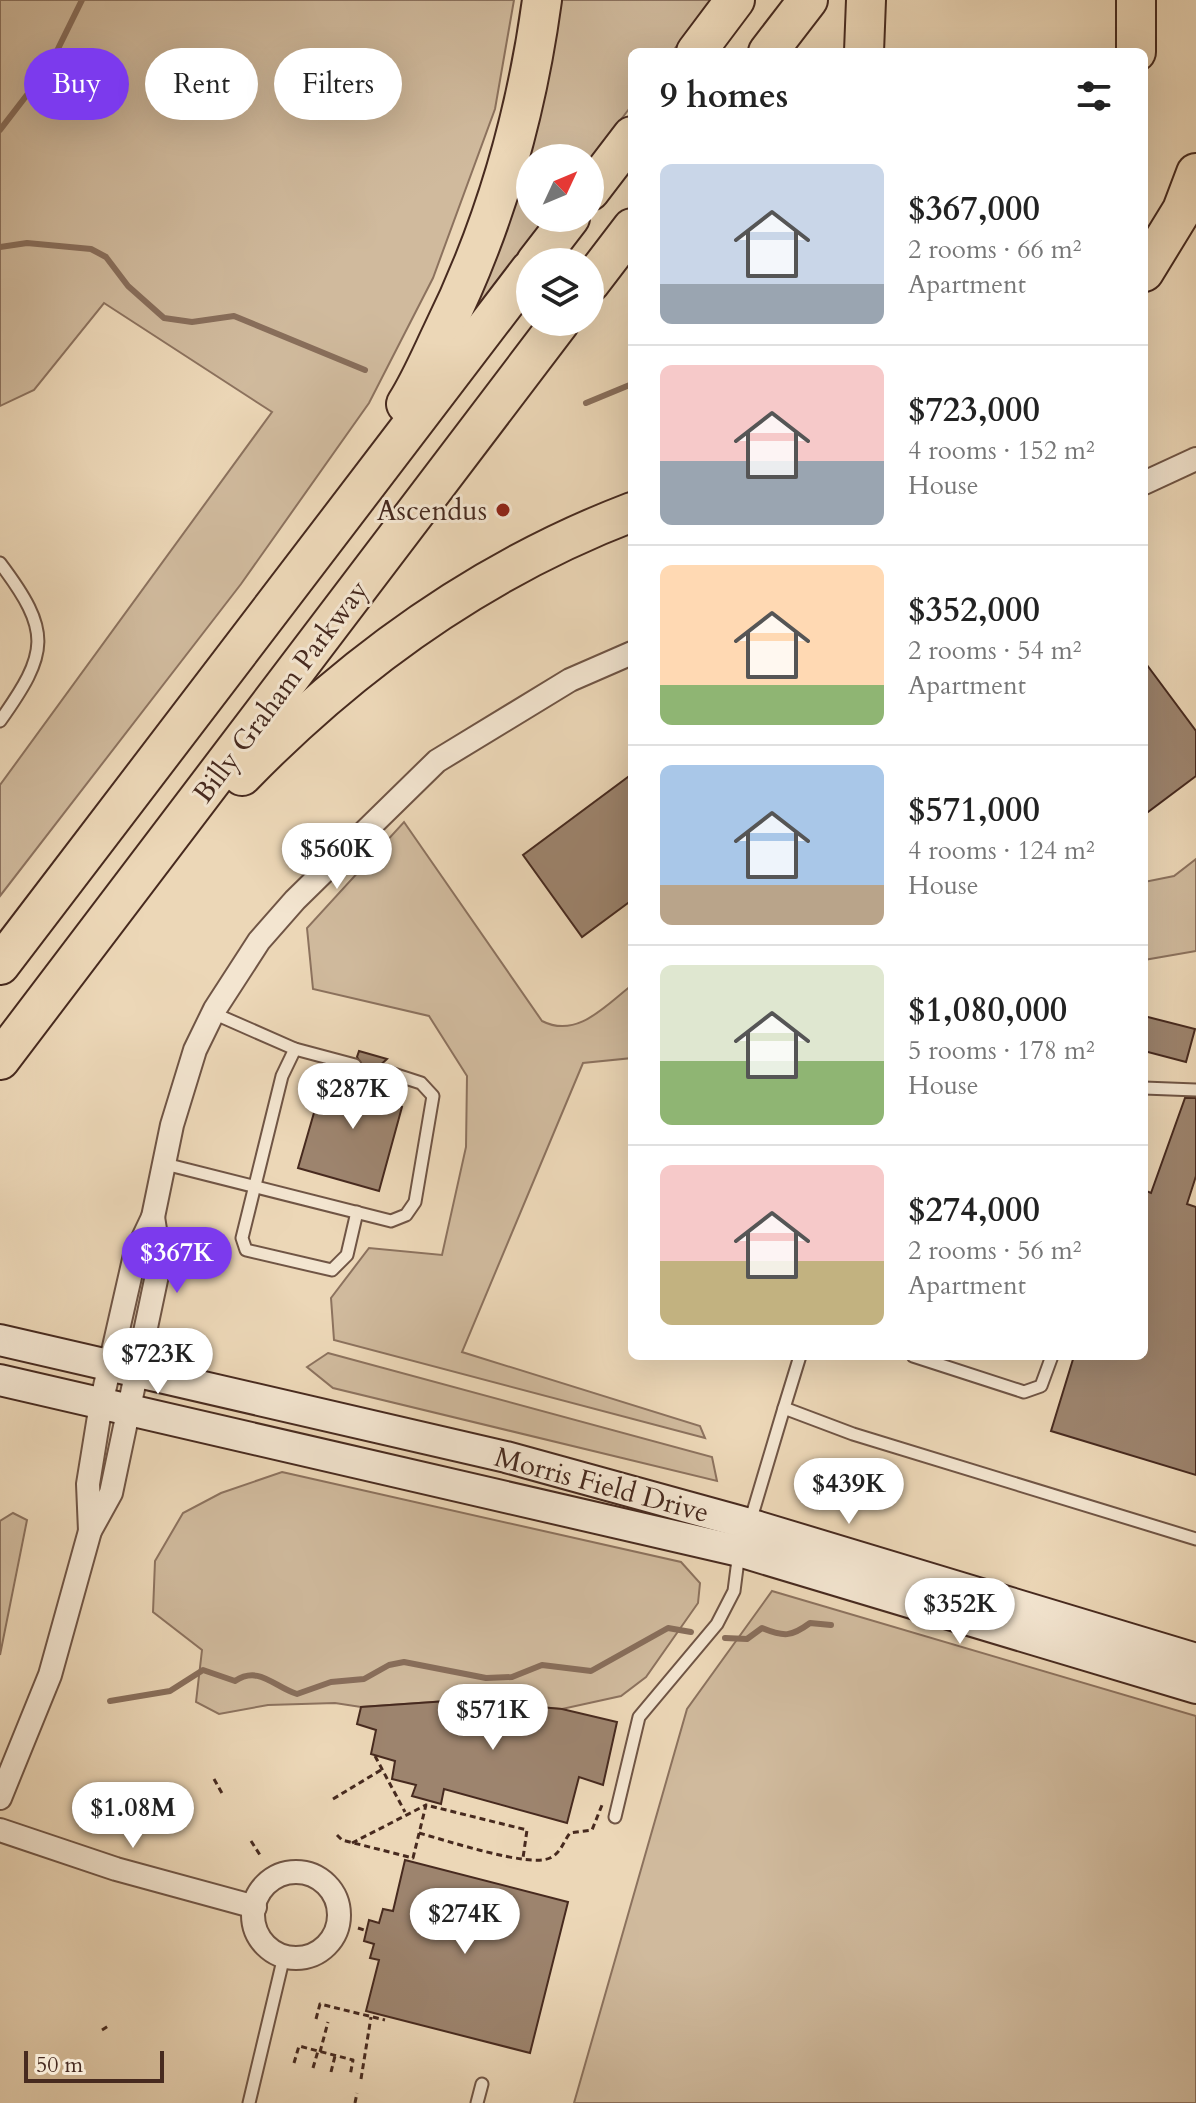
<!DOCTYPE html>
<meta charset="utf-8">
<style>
body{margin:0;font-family:Cardo,serif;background:#f6f6f6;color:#222;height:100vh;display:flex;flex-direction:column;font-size:30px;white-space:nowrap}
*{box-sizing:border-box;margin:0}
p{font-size:26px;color:#767676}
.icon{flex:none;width:44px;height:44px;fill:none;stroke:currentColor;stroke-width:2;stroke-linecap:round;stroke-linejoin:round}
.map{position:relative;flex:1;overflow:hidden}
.sheet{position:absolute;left:628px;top:48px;width:520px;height:1312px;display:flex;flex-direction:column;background:#fff;border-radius:12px;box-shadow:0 8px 32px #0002}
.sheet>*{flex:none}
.banner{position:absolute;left:24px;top:48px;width:484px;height:72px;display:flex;gap:16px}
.needle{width:52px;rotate:46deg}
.controls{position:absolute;left:516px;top:144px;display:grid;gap:16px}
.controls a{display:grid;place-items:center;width:88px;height:88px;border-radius:50%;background:#fff;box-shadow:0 8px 32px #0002;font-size:40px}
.scale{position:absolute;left:24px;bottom:20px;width:140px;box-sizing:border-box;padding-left:8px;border:4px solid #472a1f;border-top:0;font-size:22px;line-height:28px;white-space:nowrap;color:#472a1f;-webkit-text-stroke:6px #f3e5d0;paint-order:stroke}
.price{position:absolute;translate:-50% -68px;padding:0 18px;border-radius:28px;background:#fff;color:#222;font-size:26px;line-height:52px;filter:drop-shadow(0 2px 4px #0008)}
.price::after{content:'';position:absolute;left:50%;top:48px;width:24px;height:18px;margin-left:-12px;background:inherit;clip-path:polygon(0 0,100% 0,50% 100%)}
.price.on{background:#7c3aed;color:#fff}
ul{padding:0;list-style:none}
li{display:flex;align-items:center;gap:24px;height:200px;padding:0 32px}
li+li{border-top:2px solid #e0e0e0}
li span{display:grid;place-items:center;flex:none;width:224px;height:160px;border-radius:12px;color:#555}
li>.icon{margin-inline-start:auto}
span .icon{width:96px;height:96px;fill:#fffc;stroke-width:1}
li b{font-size:34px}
h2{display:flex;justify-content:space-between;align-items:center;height:96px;padding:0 32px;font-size:34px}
.pill{padding:0 28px;border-radius:36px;background:#fff;box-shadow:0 8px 32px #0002;font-size:28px;line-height:72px}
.pill.on{background:#7c3aed;color:#fff}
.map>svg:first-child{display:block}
.green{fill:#d0ba9d;stroke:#8c725e;stroke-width:2}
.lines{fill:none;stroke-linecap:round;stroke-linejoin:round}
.stream{stroke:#886e5b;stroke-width:6}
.building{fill:#9d846e;stroke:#472a1f;stroke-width:2}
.lane-casing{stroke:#705545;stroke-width:15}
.street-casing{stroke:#705545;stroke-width:26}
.secondary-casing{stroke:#472a1f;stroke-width:34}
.highway-casing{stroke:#472a1f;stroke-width:42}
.path{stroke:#472a1f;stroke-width:3;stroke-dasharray:6 4;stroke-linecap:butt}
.lane{stroke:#f3e5d0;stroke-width:11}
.street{stroke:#f3e5d0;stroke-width:22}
.secondary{stroke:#f3e5d0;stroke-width:30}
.highway{stroke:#ecd7b7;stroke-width:38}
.poi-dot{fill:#8f2418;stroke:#f3e5d0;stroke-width:3}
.labels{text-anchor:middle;stroke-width:6;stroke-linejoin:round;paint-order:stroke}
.poi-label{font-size:28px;fill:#472a1f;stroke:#f3e5d0;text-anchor:end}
.street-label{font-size:28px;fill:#472a1f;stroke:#f3e5d0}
</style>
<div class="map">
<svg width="1196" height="2103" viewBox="0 0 1196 2103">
<rect width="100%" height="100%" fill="#ecd7b7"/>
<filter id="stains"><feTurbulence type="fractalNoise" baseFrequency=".0025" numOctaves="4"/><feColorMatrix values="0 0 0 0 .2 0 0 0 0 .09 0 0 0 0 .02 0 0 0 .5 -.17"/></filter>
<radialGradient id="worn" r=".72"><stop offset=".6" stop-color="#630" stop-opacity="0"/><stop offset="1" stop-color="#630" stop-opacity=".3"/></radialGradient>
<g class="green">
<path d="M0 0H514L495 109 433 278 369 403 241 584 0 896V785L272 412 104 303 34 390 0 406Z"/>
<path d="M554 0H712L672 52H632V105L590 160 530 158V218H546L478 308 467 301Z"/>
<path d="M404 822 542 1021C577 1039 605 1006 632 985V1058L583 1063 462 1352 700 1426 705 1438 334 1340 331 1298 369 1248 442 1255 466 1147 467 1076 429 1016 313 989 307 928Z"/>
<path d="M1196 859V951L1144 960V882L1174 876Z"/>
<path d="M328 1353 712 1457 717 1481 333 1388 307 1367Z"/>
<path d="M282 1472 681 1562 700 1583 698 1603 646 1677 621 1696 562 1709 462 1700 361 1707 335 1703 268 1705 219 1714 196 1702 202 1650 153 1612 155 1561 183 1513 221 1493Z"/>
<path d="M13 1513 27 1520 0 1655V1521Z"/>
<path d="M772 1591 1196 1716V2103H574L687 1709Z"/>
</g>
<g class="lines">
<g class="stream">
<path d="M0 130 50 65 82 0"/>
<path d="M0 247 27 243 91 249 106 257 128 286 164 318 192 322 234 316 365 370"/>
<path d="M586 403 632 384"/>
<path d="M725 1638 747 1639 762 1628C784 1637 791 1637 810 1623L831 1625"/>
<path d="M110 1701 170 1691 203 1670 235 1681C259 1665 274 1687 297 1694L331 1682 364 1679 389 1665 404 1662 486 1678 512 1677 542 1665 591 1671 668 1628 691 1632"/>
</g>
</g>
<g class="building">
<path d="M1144 661 1196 731V776L1144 815Z"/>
<path d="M632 774V900L582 937 523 855Z"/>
<path d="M1144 1016 1195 1029 1186 1062 1144 1051Z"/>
<path d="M359 1051 387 1059 376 1069 382 1079 376 1099 402 1107 379 1191 298 1168 320 1092 345 1099 352 1073 363 1068 357 1057Z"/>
<path d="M1185 1098H1196V1176L1187 1204 1196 1207V1475L1051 1431 1074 1356H1144V1190L1151 1193Z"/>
<path d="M462 1700 562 1709 617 1722 603 1785 579 1777 567 1823 444 1789 441 1804 412 1796 416 1785 392 1779 395 1761 371 1754 376 1730 357 1724 361 1707Z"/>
<path d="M405 1860 568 1902 530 2053 366 2011 379 1960 370 1958 374 1944 364 1941 369 1920 379 1923 383 1909 393 1911Z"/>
</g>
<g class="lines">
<defs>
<g id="lane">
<path d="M0 563C52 632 49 652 0 721"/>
<path d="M213 1013 295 1049 355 1065"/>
<path d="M295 1049 282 1076 242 1238 246 1250 332 1270 347 1255 357 1212"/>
<path d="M1144 1088 1196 1090"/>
<path d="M165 1164 391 1221 406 1215 415 1202 433 1096 421 1083 384 1071"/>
<path d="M913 1356 1024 1392 1041 1386 1052 1356"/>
<path d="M784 1408 800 1356"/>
<path d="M750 1522 784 1408 853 1434 1196 1539"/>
<path d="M615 1817 639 1717 717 1624 734 1591 739 1552"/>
<path d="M249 2103 284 1956"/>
<path d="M477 2103 482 2084"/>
</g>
<g id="street">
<path d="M1144 483 1196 459"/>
<path d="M90 1531 88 1484 101 1404 135 1255 153 1217 172 1125 195 1050 215 1009 259 941 295 900 437 761 570 680 632 653"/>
<path d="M0 1798 50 1675 90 1531 111 1493 160 1261 153 1217"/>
<path d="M0 1830 116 1869 255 1907"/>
<circle cx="296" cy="1915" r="43"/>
</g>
<g id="secondary">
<path d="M0 1340 506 1457 749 1524 1196 1659"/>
<path d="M0 1380 739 1551 1196 1688"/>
</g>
<g id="highway">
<path d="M696 52 735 0"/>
<path d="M768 52 808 0"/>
<path d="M864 52 866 0"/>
<path d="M1136 52V0"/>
<path d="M590 191 632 136"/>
<path d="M536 262 570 218"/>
<path d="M1144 272 1182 210 1196 173"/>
<path d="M590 283 632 228"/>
<path d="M406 404C420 382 431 356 442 333 495 226 526 118 542 0"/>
<path d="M242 776C353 662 483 569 632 512"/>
<path d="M0 965 530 270"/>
<path d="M0 1060 560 322"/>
</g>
</defs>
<use href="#lane" class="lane-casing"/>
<use href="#street" class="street-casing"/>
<use href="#secondary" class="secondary-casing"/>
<use href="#highway" class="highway-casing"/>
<g class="path">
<path d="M375 1756 405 1812"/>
<path d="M214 1779 223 1795"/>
<path d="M333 1799 381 1770"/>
<path d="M419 1833C445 1840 529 1868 550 1858 561 1853 563 1842 570 1833L592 1830 602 1805"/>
<path d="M337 1835 342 1840 413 1858 426 1805 527 1830 523 1858"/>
<path d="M251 1841 260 1855"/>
<path d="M352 1843 426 1805"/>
<path d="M358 1928 367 1931"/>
<path d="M316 2019 320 2004 385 2020"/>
<path d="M102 2030 110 2025"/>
<path d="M320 2052 328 2022"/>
<path d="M294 2063 299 2046 353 2060 350 2076"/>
<path d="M313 2068 318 2051"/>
<path d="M331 2072 335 2056"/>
<path d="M361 2079 371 2017"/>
<path d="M355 2103 357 2093"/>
</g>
<use href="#lane" class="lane"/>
<use href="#street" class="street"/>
<use href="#secondary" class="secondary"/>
<use href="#highway" class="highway"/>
</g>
<circle class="poi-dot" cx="503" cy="510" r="8"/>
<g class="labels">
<g class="poi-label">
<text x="487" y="520">Ascendus</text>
</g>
<g class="street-label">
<text transform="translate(280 691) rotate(-53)" y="10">Billy Graham Parkway</text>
<text transform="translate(602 1484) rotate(15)" y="10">Morris Field Drive</text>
</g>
</g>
<rect width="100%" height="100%" filter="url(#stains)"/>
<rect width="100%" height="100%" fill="url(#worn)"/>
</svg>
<div class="controls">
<a><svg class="needle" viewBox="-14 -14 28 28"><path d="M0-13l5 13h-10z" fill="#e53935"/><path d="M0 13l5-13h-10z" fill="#767676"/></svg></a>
<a><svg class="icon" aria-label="layers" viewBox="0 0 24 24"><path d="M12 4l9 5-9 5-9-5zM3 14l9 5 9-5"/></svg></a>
</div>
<div class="scale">50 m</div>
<b class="price" style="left:337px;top:891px">$560K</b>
<b class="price" style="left:353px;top:1131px">$287K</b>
<b class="price on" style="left:177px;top:1295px">$367K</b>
<b class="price" style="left:158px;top:1396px">$723K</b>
<b class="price" style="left:849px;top:1526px">$439K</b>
<b class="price" style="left:960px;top:1646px">$352K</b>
<b class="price" style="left:493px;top:1752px">$571K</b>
<b class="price" style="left:133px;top:1850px">$1.08M</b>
<b class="price" style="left:465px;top:1956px">$274K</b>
<div class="banner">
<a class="pill on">Buy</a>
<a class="pill">Rent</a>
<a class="pill">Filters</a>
</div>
<section class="sheet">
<h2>9 homes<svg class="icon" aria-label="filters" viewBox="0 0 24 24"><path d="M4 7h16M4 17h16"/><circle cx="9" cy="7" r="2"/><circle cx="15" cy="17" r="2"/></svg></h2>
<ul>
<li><span style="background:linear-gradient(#c9d6e8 75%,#9aa5b1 0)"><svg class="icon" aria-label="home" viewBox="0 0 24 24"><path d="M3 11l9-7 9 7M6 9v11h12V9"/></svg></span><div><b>$367,000</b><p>2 rooms · 66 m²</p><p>Apartment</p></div></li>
<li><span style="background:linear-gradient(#f6c9c9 60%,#9aa5b1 0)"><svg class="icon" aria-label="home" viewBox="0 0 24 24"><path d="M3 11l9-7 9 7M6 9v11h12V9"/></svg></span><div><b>$723,000</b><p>4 rooms · 152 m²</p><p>House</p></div></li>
<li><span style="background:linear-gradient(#ffd9b3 75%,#8fb573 0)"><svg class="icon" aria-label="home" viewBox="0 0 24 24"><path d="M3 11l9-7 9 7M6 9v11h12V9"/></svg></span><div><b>$352,000</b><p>2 rooms · 54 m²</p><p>Apartment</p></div></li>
<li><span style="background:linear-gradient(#a9c7e8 75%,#b9a48a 0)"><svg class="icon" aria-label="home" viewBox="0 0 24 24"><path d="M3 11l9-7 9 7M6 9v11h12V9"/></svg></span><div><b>$571,000</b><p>4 rooms · 124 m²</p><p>House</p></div></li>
<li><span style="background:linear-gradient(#dfe7d0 60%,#8fb573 0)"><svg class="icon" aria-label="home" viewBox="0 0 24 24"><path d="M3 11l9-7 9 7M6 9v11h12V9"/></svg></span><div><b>$1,080,000</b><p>5 rooms · 178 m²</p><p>House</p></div></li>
<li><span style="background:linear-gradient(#f6c9c9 60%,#c2b280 0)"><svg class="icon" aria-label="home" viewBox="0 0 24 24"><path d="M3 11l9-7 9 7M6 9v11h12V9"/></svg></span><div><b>$274,000</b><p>2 rooms · 56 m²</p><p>Apartment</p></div></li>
</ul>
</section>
</div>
